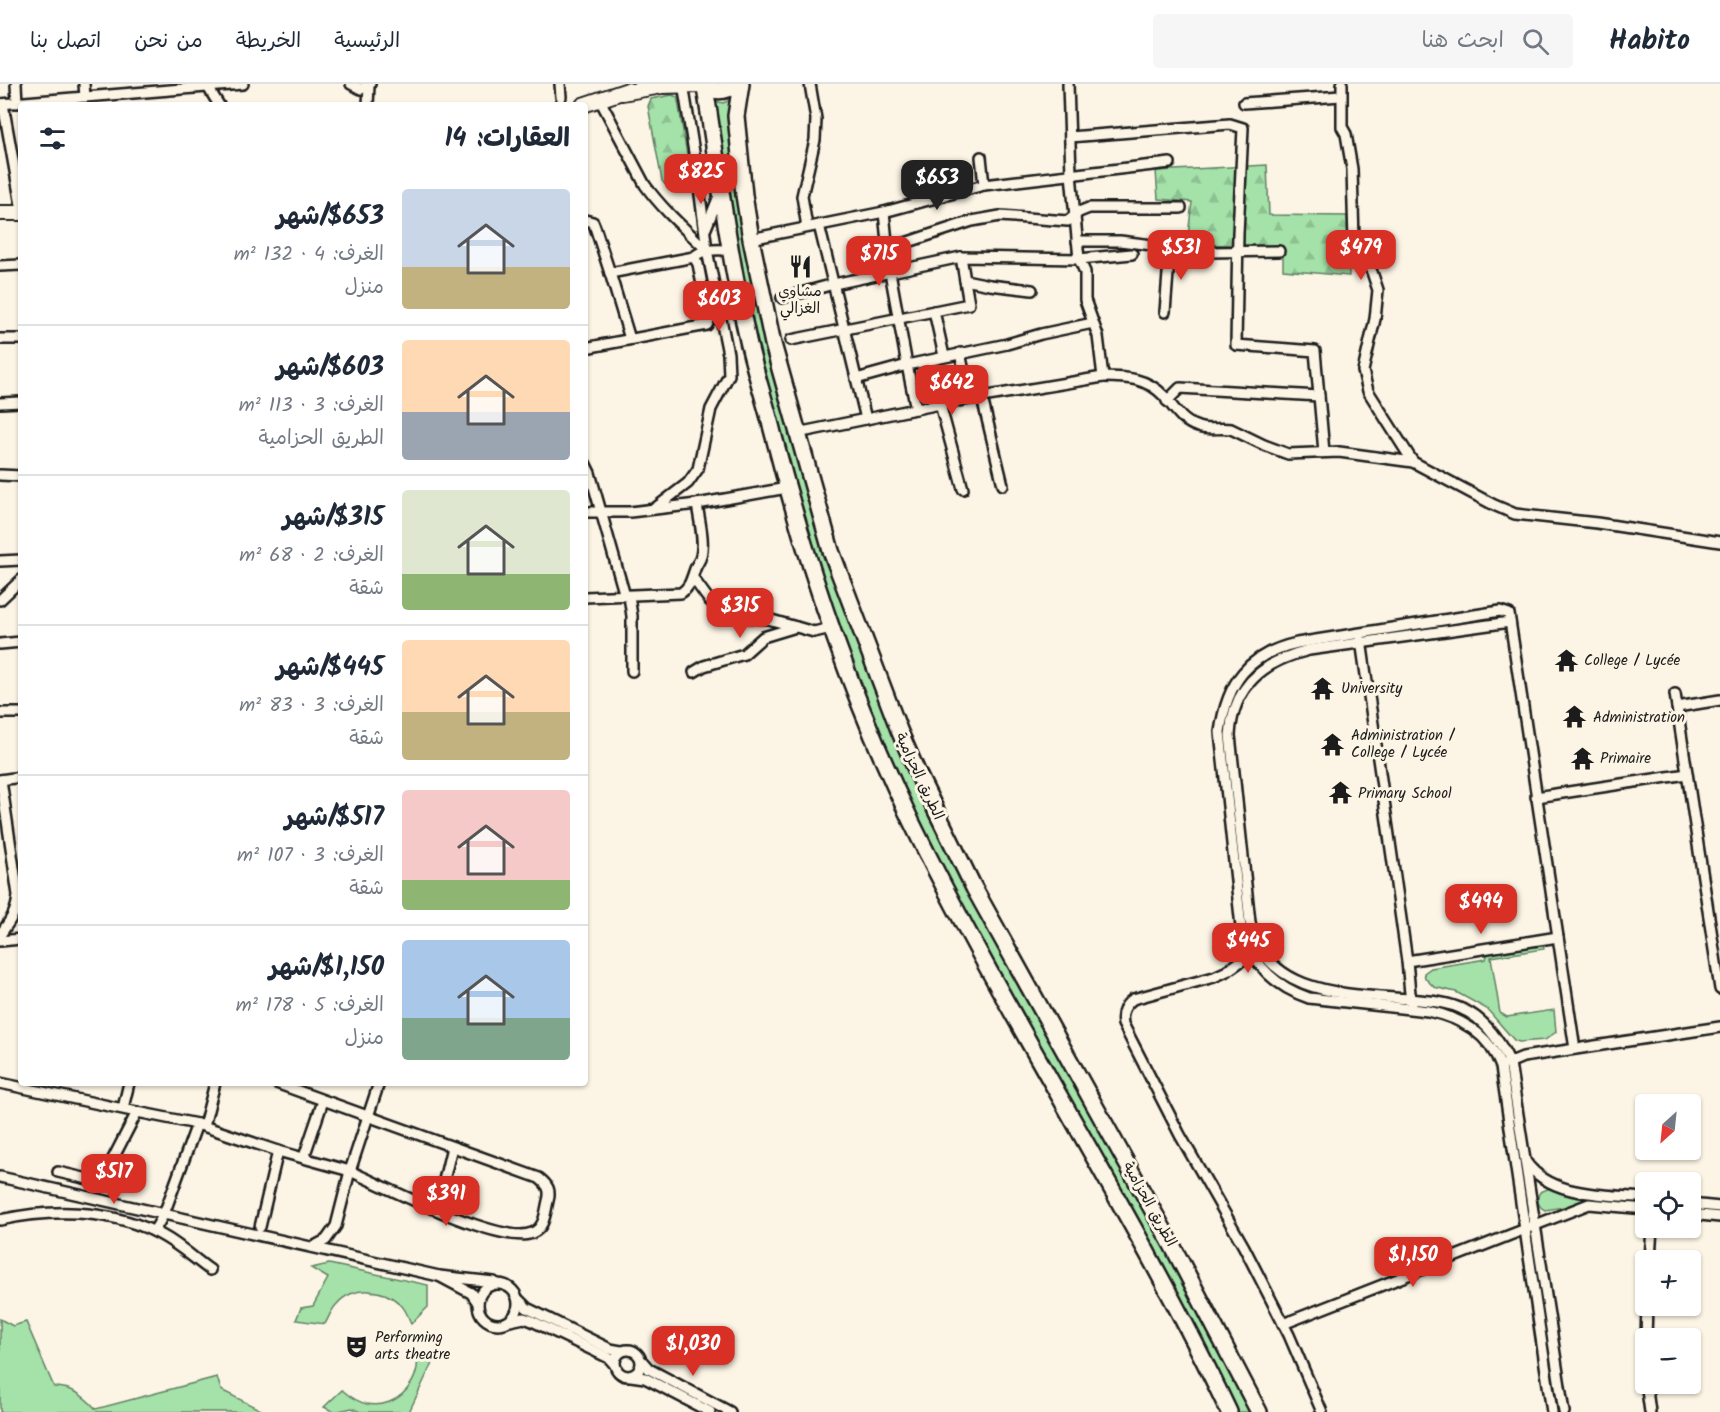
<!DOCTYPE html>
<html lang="ar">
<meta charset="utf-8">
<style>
body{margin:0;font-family:Kalam,"Playpen Sans Arabic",sans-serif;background:#f6f6f7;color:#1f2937;direction:rtl;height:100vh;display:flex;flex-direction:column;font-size:22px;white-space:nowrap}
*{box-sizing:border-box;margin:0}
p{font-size:20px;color:#747a83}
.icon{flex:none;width:33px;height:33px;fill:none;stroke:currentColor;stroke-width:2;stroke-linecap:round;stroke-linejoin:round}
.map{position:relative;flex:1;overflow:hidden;direction:ltr}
.panel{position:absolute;left:18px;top:18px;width:570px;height:984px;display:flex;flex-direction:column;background:#fff;border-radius:6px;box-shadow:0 2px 4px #0004;direction:rtl}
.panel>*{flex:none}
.needle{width:39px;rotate:207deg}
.buttons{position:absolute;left:1635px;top:1010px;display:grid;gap:12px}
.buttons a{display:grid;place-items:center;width:66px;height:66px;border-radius:6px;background:#fff;box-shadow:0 2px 4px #0004;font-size:30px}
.price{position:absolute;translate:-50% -51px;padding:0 14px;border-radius:12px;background:#d93025;color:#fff;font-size:20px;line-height:39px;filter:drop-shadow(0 2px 3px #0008)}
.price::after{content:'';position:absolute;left:50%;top:36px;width:18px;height:14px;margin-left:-9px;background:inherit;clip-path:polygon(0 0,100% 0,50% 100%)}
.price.current{background:#222;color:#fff}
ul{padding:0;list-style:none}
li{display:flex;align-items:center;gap:18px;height:150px;padding:0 18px}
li+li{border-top:2px solid #e0e1e3}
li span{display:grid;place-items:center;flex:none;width:168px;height:120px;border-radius:6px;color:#555}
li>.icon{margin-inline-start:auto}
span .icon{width:72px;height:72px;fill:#fffc;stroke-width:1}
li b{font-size:26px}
h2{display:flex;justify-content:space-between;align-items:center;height:72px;padding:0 18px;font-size:26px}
header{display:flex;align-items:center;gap:36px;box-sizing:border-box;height:84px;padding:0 30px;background:#fff;border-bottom:2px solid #e0e1e3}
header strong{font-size:28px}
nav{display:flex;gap:33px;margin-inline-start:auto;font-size:21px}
.search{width:420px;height:54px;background:#f6f6f7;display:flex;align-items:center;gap:15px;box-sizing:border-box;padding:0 21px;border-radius:6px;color:#747a83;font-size:22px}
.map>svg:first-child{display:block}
.green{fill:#a4e2a9;stroke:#607f62;stroke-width:1.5}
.forest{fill:url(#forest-firs);stroke:#607f62;stroke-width:1.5}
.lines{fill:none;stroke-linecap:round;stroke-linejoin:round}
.minor-casing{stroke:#1c1c1c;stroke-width:14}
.secondary-casing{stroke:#1c1c1c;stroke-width:18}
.trunk-casing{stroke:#1c1c1c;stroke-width:20}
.minor{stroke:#fcf5e5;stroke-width:9}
.secondary{stroke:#fcf5e5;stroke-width:14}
.trunk{stroke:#fcf5e5;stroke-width:15}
.labels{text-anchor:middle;stroke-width:6;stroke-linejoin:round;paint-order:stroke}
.poi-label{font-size:15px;fill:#1c1c1c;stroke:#fcf5e5;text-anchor:start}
.street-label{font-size:15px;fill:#1c1c1c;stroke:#fcf5e5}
</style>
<header>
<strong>Habito</strong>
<div class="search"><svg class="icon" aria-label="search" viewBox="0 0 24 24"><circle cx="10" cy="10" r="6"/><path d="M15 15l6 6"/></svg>ابحث هنا</div>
<nav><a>الرئيسية</a><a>الخريطة</a><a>من نحن</a><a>اتصل بنا</a></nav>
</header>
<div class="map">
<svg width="1720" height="1328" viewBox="0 0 1720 1328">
<defs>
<pattern id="forest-firs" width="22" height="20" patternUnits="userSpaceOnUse" patternTransform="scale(1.5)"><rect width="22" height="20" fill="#a4e2a9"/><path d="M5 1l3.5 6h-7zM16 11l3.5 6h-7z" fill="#8dc191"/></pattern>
</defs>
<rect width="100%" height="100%" fill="#fcf5e5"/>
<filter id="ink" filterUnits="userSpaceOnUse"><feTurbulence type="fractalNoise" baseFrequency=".0167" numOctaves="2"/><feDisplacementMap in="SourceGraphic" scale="12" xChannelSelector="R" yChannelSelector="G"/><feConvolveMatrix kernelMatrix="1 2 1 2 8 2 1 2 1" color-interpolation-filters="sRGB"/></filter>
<g filter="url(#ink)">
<g class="green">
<path d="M733 15 771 265 906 672 1254 1328H1238L1184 1221 972 842 919 740 875 639 816 486 748 228 710 16 723 19Z"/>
<path d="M1543 860 1544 865 1491 873 1500 929 1507 933 1554 926 1556 948 1545 956 1519 958 1514 956 1487 925 1456 908 1434 903 1425 894 1424 889 1431 884 1486 875 1488 868Z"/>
<path d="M1550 1104 1570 1110 1611 1115V1116L1587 1115 1564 1123 1545 1126C1537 1122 1536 1115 1540 1108Z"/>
<path d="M329 1180 428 1201V1223L411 1240C408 1232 406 1225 400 1220 383 1203 353 1202 337 1220 331 1226 329 1233 325 1240L296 1236 301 1224 313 1222 328 1194 311 1184Z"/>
<path d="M0 1235 13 1242 26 1238 54 1303C73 1303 84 1312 96 1325L217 1293 221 1306 265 1328H0Z"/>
<path d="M416 1267 437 1269 409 1328H360L352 1324 334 1328 324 1323 342 1306C349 1312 358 1318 367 1320 398 1326 424 1295 416 1267Z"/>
</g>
<g class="forest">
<path d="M672 11 677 13 678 17 691 95 668 104 662 97 648 22 651 15Z"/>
<path d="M1267 81 1269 131 1347 132 1349 192 1283 186V162L1187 160 1192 118 1158 115 1156 87Z"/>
</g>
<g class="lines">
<defs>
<g id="minor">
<path d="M16 0 17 19"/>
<path d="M84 0 85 13"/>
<path d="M206 0 219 21"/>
<path d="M351 0 361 5 370 0"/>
<path d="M560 0 561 13"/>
<path d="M1068 0 1071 90 1079 175 1085 188V216L1098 252 1103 293C1127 293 1147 294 1164 312 1175 325 1182 338 1198 343 1209 347 1220 343 1231 345L1264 361 1288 370 1339 368 1413 378 1494 421 1515 430 1597 439 1720 458"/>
<path d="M1342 0V43L1346 50 1352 85 1354 157 1372 188 1378 206 1375 235 1363 287 1368 307 1413 378"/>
<path d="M600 16 645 101C663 126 685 145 707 166"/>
<path d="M1244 19 1341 12"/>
<path d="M0 20 243 0"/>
<path d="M3 20 21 121"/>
<path d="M368 21 369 2"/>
<path d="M1070 53 1230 40 1243 44 1238 149 1236 261 1315 267 1324 368"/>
<path d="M981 73 984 101"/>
<path d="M884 128 984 101 1170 79"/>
<path d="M585 136 593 138 595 143 610 189"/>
<path d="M819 141 866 335"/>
<path d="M807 143 802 112 815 56 816 35 810 0"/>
<path d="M706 144 719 112"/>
<path d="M751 155 884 128 890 188 907 281 856 295"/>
<path d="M1077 157H1120L1208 168 1279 167"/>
<path d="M887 165 972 137 1000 132 1068 137 1079 128 1089 124H1181"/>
<path d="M0 182 21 181"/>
<path d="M965 196 990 201 1032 206"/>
<path d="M782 214 834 200 961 173 1079 175 1132 170"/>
<path d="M934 227 944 272"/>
<path d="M1165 228 1170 164"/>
<path d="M0 255H21"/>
<path d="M630 255 610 189 694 173C703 164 717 166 730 166"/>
<path d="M791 256 969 220 961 173"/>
<path d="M585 264 707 241 709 237 698 180 694 173"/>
<path d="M960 269 970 315"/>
<path d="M982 314 1003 401"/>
<path d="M1167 317 1180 304 1319 312"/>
<path d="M0 319 21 318"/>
<path d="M940 320 963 405"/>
<path d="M916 325 907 281 1007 260 1041 250 1093 239"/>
<path d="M797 349 940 320 1103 293"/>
<path d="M585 379 590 389 625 512"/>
<path d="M0 391 21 392"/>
<path d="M654 425 688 399 698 385 711 325 729 291 728 270 707 166 697 87 683 0"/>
<path d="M585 428H630L697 420 787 404"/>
<path d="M0 477 21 476"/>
<path d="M693 494 709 516 727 532 768 535 814 548 831 544"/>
<path d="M629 512 632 532V587"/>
<path d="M585 513 681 509C690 503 691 496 695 485 696 481 700 477 701 472 705 457 699 435 697 420"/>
<path d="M0 516 21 496"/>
<path d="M1510 538 1309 566C1263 577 1233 602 1230 651L1250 838C1266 912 1347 910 1409 915 1427 917 1445 917 1462 925 1485 935 1500 957 1510 979L1564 1328"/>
<path d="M1361 556 1407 877 1411 920"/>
<path d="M0 560 21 558"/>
<path d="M694 588 704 582 744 570 763 553 796 543"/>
<path d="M1675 610 1720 905"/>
<path d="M1677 623 1720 616"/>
<path d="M0 629H21"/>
<path d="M0 696 21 693"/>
<path d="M1536 713 1687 690"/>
<path d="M0 851C10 837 17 828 18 811L1 696"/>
<path d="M0 857 21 855"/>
<path d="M1254 868 1227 887 1214 893 1133 915C1124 922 1121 929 1123 940L1180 1051 1244 1163 1289 1251 1322 1328"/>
<path d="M1407 877 1558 853"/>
<path d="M1506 980 1523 973 1720 943"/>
<path d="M0 999 137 1028 101 1098 58 1088"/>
<path d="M276 999 539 1094C548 1101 551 1106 548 1117 545 1129 545 1144 532 1149 502 1162 383 1102 350 1087L336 1142 326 1156 313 1163"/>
<path d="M123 1024 129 999"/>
<path d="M137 1028 197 1040 278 1067 350 1087 379 999"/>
<path d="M204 1042 215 999"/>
<path d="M304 1073 323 1017"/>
<path d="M1526 1078C1551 1114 1606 1110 1646 1114"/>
<path d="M0 1093 439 1192"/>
<path d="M1690 1120 1720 1123"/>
<path d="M437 1125 452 1063"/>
<path d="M1690 1130 1720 1133"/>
<path d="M0 1136C50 1125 106 1125 153 1147 174 1156 192 1173 210 1186"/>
<path d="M260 1143 278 1067"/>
<path d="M154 1147 164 1130 197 1040"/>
<path d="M1650 1176 1652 1143"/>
<circle cx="498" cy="1220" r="20"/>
<path d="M519 1216 527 1224 610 1265 621 1267"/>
<path d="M478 1219 471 1209 439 1192 494 1198"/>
<path d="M510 1237 524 1234 530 1236 609 1274 615 1281"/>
<path d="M1283 1240 1589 1120 1646 1125"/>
<path d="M1646 1254 1647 1221"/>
<circle cx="628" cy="1279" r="13"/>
<path d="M642 1277 649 1285 730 1328"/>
<path d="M631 1292 645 1294 710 1328"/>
<path d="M1646 1299 1650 1328"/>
<path d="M1552 1328 1501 983C1489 949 1461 934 1428 927L1309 914C1276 903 1257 883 1242 852L1220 648C1227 598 1248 570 1297 559L1500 527 1509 530 1575 965"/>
</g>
<g id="secondary">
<path d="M622 9 662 2 703 1"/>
<path d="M583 21 628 6"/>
<path d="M0 129H21"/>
</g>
<g id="trunk">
<path d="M702 0C713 9 725 9 737 0"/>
<path d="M741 0 736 32 744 111 751 155 773 260 831 467 899 646 918 690 974 804 1172 1161 1259 1328"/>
<path d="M705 3C718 86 729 170 747 252 754 285 765 317 773 349 807 482 851 613 911 737 1009 938 1133 1126 1229 1328"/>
</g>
</defs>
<use href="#minor" class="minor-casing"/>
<use href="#secondary" class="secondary-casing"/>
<use href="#trunk" class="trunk-casing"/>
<use href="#minor" class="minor"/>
<use href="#secondary" class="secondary"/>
<use href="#trunk" class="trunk"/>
</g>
</g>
<defs>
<symbol id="restaurant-bare" viewBox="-9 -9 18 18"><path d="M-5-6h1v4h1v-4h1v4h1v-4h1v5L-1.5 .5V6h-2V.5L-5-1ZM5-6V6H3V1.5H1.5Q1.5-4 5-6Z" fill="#1c1c1c" stroke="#fcf5e5" stroke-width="2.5" paint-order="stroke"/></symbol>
<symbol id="temple-bare" viewBox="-9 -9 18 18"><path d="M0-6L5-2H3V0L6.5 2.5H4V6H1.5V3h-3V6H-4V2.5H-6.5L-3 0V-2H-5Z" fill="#1c1c1c" stroke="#fcf5e5" stroke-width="2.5" paint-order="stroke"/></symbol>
<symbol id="theatre-bare" viewBox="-9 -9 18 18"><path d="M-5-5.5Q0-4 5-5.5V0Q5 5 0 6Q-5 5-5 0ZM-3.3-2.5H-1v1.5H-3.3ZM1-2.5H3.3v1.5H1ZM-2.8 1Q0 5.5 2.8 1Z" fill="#1c1c1c" stroke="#fcf5e5" stroke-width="2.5" paint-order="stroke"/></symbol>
</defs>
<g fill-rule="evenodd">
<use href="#restaurant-bare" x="784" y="166" width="33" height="33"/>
<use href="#temple-bare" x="1550" y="560" width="33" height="33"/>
<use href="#temple-bare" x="1306" y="588" width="33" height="33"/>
<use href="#temple-bare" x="1558" y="616" width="33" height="33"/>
<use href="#temple-bare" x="1316" y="644" width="33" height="33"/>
<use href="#temple-bare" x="1566" y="658" width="33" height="33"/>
<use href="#temple-bare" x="1324" y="692" width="33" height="33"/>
<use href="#theatre-bare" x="340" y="1246" width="33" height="33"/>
</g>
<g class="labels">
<g class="poi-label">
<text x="800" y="212" text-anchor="middle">مشاوي<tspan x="800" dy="17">الغزالي</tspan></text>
<text x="1584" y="581">College / Lycée</text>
<text x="1341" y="609">University</text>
<text x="1593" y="638">Administration</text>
<text x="1351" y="656">Administration /<tspan x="1351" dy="17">College / Lycée</tspan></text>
<text x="1600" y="679">Primaire</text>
<text x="1358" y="714">Primary School</text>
<text x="375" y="1258">Performing<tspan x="375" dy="17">arts theatre</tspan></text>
</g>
<g class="street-label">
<text transform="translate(920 692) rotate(65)" y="5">الطريق الحزامية</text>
<text transform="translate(1150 1120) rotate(61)" y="5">الطريق الحزامية</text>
</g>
</g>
</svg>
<div class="buttons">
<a><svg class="needle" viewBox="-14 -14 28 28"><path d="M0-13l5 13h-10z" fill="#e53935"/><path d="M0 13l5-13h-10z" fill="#747a83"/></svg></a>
<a><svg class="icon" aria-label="locate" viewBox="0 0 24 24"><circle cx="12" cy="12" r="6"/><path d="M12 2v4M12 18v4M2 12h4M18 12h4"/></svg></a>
<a>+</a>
<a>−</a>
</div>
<b class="price" style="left:701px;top:121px">$825</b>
<b class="price current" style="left:937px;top:127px">$653</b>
<b class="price" style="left:1181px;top:197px">$531</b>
<b class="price" style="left:1361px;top:197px">$479</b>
<b class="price" style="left:879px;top:203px">$715</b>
<b class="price" style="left:719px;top:248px">$603</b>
<b class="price" style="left:952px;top:332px">$642</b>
<b class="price" style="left:740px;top:555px">$315</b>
<b class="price" style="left:1481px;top:851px">$494</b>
<b class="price" style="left:1248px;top:890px">$445</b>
<b class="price" style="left:114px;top:1121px">$517</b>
<b class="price" style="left:446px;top:1143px">$391</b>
<b class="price" style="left:1413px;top:1204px">$1,150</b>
<b class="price" style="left:693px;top:1293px">$1,030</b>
<section class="panel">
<h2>العقارات: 14<svg class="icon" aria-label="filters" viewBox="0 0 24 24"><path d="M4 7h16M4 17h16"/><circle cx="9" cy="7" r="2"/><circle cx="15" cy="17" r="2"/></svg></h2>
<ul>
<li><span style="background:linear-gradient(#c9d6e8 65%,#c2b280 0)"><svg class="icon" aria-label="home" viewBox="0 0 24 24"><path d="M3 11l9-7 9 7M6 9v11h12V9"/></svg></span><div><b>$653/شهر</b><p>الغرف: 4 · 132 m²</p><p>منزل</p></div></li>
<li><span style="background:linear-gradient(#ffd9b3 60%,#9aa5b1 0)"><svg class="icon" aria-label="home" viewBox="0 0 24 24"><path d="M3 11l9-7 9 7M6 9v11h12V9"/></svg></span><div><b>$603/شهر</b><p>الغرف: 3 · 113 m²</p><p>الطريق الحزامية</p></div></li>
<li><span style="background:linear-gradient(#dfe7d0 70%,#8fb573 0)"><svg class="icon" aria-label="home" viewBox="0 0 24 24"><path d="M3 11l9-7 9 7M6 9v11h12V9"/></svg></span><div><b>$315/شهر</b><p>الغرف: 2 · 68 m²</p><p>شقة</p></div></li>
<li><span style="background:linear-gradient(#ffd9b3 60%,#c2b280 0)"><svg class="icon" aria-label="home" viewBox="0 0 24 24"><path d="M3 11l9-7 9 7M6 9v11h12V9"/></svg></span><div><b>$445/شهر</b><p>الغرف: 3 · 83 m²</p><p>شقة</p></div></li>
<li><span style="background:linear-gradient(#f6c9c9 75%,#8fb573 0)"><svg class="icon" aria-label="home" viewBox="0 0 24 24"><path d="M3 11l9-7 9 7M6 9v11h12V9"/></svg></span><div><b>$517/شهر</b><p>الغرف: 3 · 107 m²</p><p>شقة</p></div></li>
<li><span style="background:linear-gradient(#a9c7e8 65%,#7fa58c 0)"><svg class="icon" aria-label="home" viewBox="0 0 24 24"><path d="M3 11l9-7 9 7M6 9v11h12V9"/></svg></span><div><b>$1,150/شهر</b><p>الغرف: 5 · 178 m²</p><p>منزل</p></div></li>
</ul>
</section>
</div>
